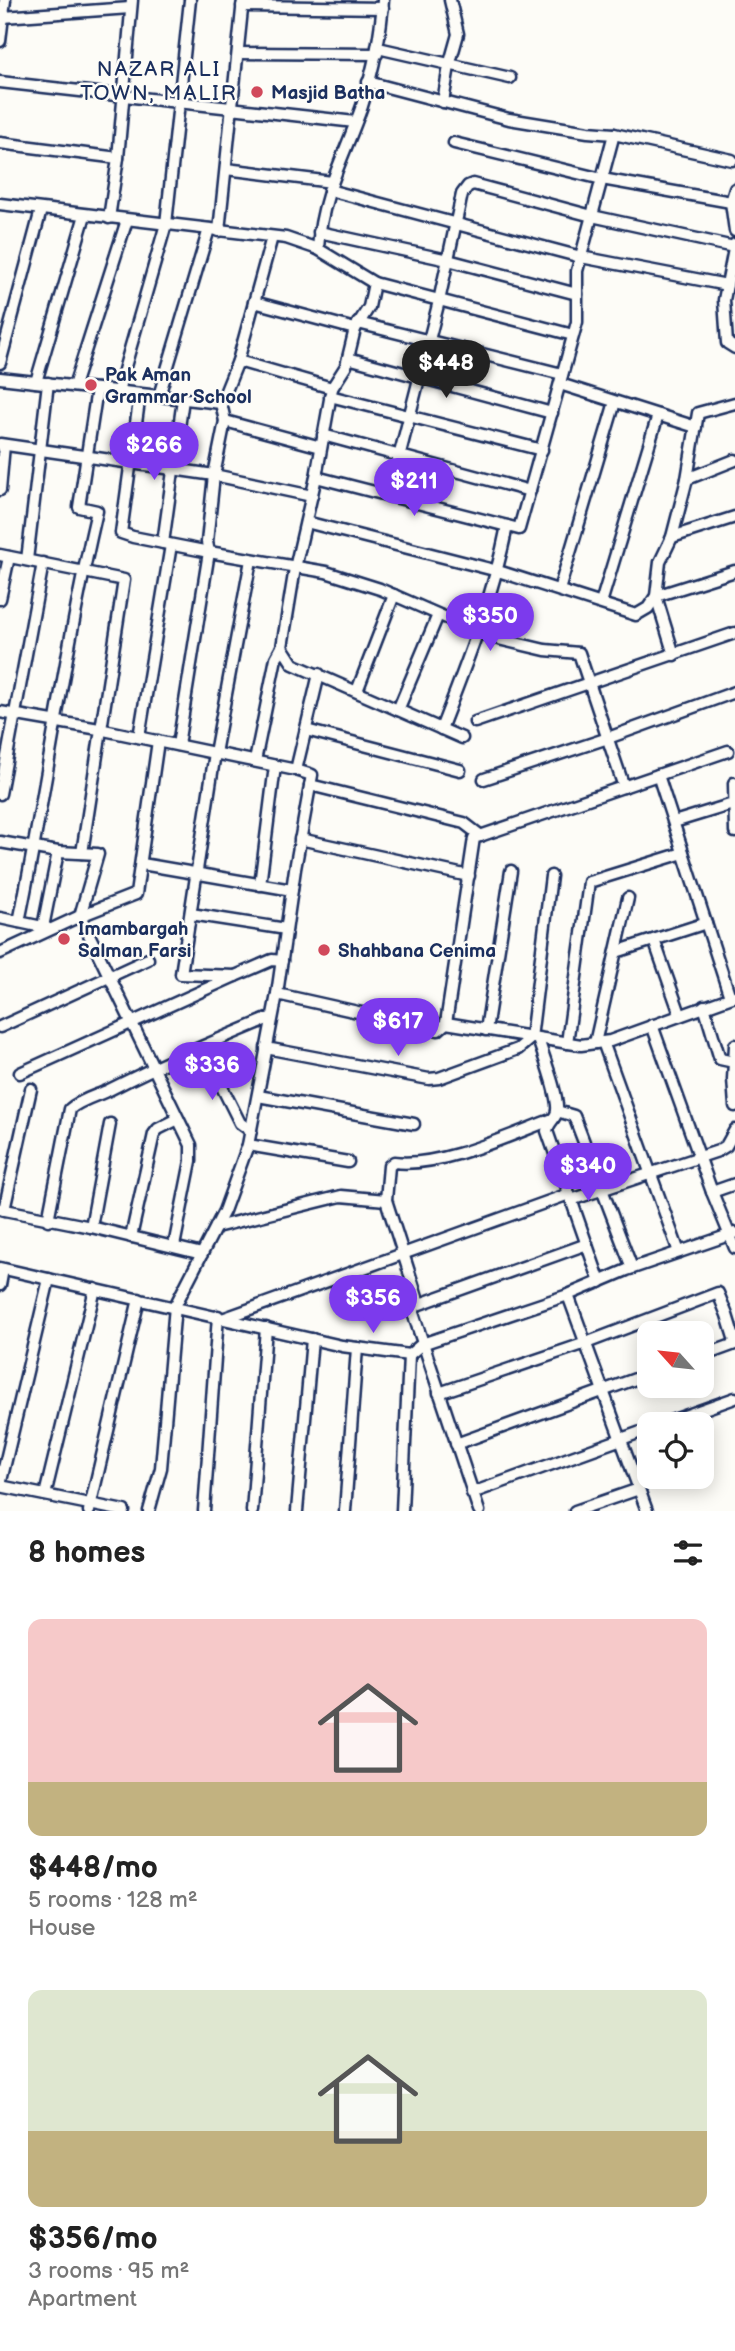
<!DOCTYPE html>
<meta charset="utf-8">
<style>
body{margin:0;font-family:"Balsamiq Sans",sans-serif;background:#f6f6f6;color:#222;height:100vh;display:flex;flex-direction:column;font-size:26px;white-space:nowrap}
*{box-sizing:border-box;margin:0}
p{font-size:23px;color:#767676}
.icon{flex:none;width:38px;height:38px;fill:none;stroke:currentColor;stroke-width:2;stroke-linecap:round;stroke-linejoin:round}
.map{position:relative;height:1511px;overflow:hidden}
.panel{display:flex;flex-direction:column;background:#fff;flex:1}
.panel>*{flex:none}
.needle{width:46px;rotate:297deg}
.fabs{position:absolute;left:637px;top:1321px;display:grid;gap:14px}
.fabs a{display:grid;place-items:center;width:77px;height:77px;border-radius:14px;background:#fff;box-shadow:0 4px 18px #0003;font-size:35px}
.price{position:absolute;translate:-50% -60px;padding:0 16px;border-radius:24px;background:#7c3aed;color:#fff;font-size:23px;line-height:46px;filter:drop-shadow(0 2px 4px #0008)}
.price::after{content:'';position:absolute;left:50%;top:42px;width:21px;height:16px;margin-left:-10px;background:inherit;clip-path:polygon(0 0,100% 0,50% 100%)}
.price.on{background:#222;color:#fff}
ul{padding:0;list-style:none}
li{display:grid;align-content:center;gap:14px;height:371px;padding:0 28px}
li span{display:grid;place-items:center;height:217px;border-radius:14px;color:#555}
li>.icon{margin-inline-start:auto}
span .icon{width:126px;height:126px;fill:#fffc;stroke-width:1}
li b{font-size:30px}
h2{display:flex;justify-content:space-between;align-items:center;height:84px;padding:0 28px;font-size:30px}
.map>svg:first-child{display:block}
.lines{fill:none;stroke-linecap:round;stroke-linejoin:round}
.minor-casing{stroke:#1b2f5e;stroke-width:15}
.minor{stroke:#fdfcf7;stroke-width:10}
.poi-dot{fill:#d1495b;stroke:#fdfcf7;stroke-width:2.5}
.labels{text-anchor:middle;stroke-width:5;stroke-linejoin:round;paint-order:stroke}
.poi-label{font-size:19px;font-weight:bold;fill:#1b2f5e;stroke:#fdfcf7;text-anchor:start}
.neighbourhood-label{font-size:21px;letter-spacing:2px;fill:#1b2f5e;stroke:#fdfcf7}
</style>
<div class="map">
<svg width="735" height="1511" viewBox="0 0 735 1511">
<rect width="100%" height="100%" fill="#fdfcf7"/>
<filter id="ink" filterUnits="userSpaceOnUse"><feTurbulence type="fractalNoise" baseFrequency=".0143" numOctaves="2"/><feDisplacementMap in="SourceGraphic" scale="14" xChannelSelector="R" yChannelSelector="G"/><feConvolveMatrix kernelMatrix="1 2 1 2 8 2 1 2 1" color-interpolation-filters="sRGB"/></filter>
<g filter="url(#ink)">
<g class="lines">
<defs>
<g id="minor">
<path d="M383 0C381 36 373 71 362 106 345 155 321 195 318 249L374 283 369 307 355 329 346 366 332 388 316 477 295 568 282 647 293 664 462 738"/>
<path d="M242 6 383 8"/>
<path d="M3 17 130 8"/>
<path d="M0 41 5 0"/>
<path d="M378 48 510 78"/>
<path d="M238 53 377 54"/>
<path d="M0 82 355 122"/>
<path d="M368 82 509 119 588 132 614 134 732 160"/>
<path d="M443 102 449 66 458 34 450 0"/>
<path d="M0 143 118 158"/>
<path d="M454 143 602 179 731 202"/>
<path d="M226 169 332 182"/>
<path d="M735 189 731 202 735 231"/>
<path d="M329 190 581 257 727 285"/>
<path d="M0 204 286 238 318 249"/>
<path d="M109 218 118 158 132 0"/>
<path d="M219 231 243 0"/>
<path d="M319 232 448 260 577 294"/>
<path d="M735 244 724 300 727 343 735 348"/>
<path d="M374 283 573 335"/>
<path d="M254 302 355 329"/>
<path d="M358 323 562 374"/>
<path d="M348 358 552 413"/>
<path d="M238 361 332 388"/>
<path d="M0 363 41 210"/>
<path d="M0 378 221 403"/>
<path d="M36 382 85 215"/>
<path d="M560 384 696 427"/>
<path d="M74 386 127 220"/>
<path d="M118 391 166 224 190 0"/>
<path d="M140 394 121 533 133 537 209 552 326 572 380 589 490 637 545 650 579 653 624 787"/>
<path d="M159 396 209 229"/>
<path d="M330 396 542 450"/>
<path d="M225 421 321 447"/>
<path d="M323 435 530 491"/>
<path d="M0 444 214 475 312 496"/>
<path d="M316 477 519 529 577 322V271L614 134"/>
<path d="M687 479 735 460"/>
<path d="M0 490 4 445"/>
<path d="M389 496 439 301 462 194 468 186 473 184 592 216 734 247"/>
<path d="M306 522 498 571 636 615 648 608 656 596 660 562 672 537 687 479 698 413 735 403"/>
<path d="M672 537 735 517"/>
<path d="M163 543 183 399"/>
<path d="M0 555 124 580 82 853"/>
<path d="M27 560 48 383"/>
<path d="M559 590 615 402"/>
<path d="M0 599 9 557"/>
<path d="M601 603 658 415"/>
<path d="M674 655 656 596 735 571"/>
<path d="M357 691 394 595"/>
<path d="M398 710 438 615"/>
<path d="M0 712 99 729 296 770 319 674"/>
<path d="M475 722 735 633"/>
<path d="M441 729C467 662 493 597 507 526"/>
<path d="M306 730 460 770"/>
<path d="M139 737 171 545"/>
<path d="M178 745 209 552 207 542 214 475 225 421 221 403 238 361 272 237"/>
<path d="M255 761 276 658 282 647"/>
<path d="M658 775 730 997"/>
<path d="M484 779 608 738 735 692"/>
<path d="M734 783 735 832"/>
<path d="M310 785 464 823 481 836"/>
<path d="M0 794 43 563"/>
<path d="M674 822 733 804"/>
<path d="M300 839 469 876"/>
<path d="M0 842 58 852 98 854 80 916 191 1145V1161L174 1246"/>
<path d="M142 864 292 890"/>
<path d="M260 885 275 766"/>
<path d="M191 914 286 929"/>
<path d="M0 918 47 928"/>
<path d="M19 922C47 786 65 647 97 511L79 507 97 389"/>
<path d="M43 927 58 852"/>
<path d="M654 940 680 1014"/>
<path d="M616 952 706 923"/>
<path d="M0 953 80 916 136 894 158 741"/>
<path d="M235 976 181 974 215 753 251 560"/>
<path d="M277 994 438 1030 446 1023 581 1045 610 1041 735 996"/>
<path d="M704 1006 720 1059 734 1062"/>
<path d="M446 1023 474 838 728 751"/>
<path d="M652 1025 712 1192 735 1248"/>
<path d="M0 1027 148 959"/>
<path d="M486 1030 511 871"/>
<path d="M538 1039C543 1055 559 1096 557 1111 556 1119 548 1122 547 1131L600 1282"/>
<path d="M603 1042 679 1252"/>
<path d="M567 1043 589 882 683 853"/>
<path d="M595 1043 628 898"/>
<path d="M735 1045 733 1079 735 1106"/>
<path d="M202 1047 240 1123 251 1131"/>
<path d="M266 1048 429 1079 439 1078 518 1049 531 1038 551 876"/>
<path d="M20 1073 235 976 272 960 282 961"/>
<path d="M258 1096 414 1124"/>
<path d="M557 1111 574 1116 632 1268"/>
<path d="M248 1145 348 1162"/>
<path d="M712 1192 735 1184"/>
<path d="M571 1200 718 1151 726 1146 735 1130"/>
<path d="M0 1209 91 1227 202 1254"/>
<path d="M4 1210 31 1089"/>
<path d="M48 1220 70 1109C80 1100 96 1096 109 1090 162 1063 217 1040 272 1017"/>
<path d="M91 1227 110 1124"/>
<path d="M216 1227 341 1196 386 1200"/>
<path d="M131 1237 154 1134 158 1129 178 1119"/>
<path d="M0 1268 342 1346 409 1355 422 1344 568 1295 627 1270 735 1233"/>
<path d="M0 1285 3 1269"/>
<path d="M568 1295 647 1511"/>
<path d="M417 1305 587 1244"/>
<path d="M225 1318 569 1194"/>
<path d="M702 1356 735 1344"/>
<path d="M439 1393 586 1343 718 1293 727 1315 735 1341"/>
<path d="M662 1424 735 1398"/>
<path d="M456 1444 649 1374"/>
<path d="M0 1485 49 1279"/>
<path d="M0 1486 124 1511"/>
<path d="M472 1493 649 1429"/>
<path d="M45 1495 95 1289"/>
<path d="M89 1511 139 1299"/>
<path d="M149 1511 161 1468 175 1306 224 1211 248 1145 277 994 295 869 312 775 296 770"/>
<path d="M204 1511 218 1316"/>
<path d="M252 1511 266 1328"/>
<path d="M297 1511 312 1339"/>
<path d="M345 1511 357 1348"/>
<path d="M402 1511 409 1355"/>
<path d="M479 1511 413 1313 418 1300 386 1200 389 1166 394 1162C440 1168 510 1135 553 1119"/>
<path d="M575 1511 639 1489"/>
</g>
</defs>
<use href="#minor" class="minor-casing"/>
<use href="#minor" class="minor"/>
</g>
</g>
<g class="poi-dot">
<circle cx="257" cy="92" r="7"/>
<circle cx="91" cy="385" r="7"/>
<circle cx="64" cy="939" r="7"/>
<circle cx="324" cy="950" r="7"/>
</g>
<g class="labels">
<g class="poi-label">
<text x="271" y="99">Masjid Batha</text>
<text x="105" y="381">Pak Aman<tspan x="105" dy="22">Grammar School</tspan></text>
<text x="78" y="935">Imambargah<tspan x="78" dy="22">Salman Farsi</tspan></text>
<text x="338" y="957">Shahbana Cenima</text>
</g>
<g class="neighbourhood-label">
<text x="159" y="76">NAZAR ALI<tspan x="159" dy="24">TOWN, MALIR</tspan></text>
</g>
</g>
</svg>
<div class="fabs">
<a><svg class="needle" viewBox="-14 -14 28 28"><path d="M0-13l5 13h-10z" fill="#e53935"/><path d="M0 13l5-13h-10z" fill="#767676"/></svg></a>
<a><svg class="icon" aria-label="locate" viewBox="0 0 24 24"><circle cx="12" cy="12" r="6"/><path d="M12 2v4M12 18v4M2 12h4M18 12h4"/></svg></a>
</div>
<b class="price on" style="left:446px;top:400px">$448</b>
<b class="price" style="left:154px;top:482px">$266</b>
<b class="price" style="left:414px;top:518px">$211</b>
<b class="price" style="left:490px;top:653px">$350</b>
<b class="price" style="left:398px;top:1058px">$617</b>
<b class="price" style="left:212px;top:1102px">$336</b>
<b class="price" style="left:588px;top:1203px">$340</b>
<b class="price" style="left:373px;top:1335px">$356</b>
</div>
<section class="panel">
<h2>8 homes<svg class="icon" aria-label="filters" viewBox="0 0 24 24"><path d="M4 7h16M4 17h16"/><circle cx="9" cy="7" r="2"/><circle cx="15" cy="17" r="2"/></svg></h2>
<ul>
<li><span style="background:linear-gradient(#f6c9c9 75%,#c2b280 0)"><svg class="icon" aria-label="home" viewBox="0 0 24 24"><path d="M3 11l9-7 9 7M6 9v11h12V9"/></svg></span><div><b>$448/mo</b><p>5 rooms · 128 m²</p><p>House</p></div></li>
<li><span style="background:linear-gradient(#dfe7d0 65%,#c2b280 0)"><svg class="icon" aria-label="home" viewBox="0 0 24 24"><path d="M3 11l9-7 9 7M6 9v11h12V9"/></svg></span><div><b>$356/mo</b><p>3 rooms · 95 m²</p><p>Apartment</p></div></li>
</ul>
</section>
